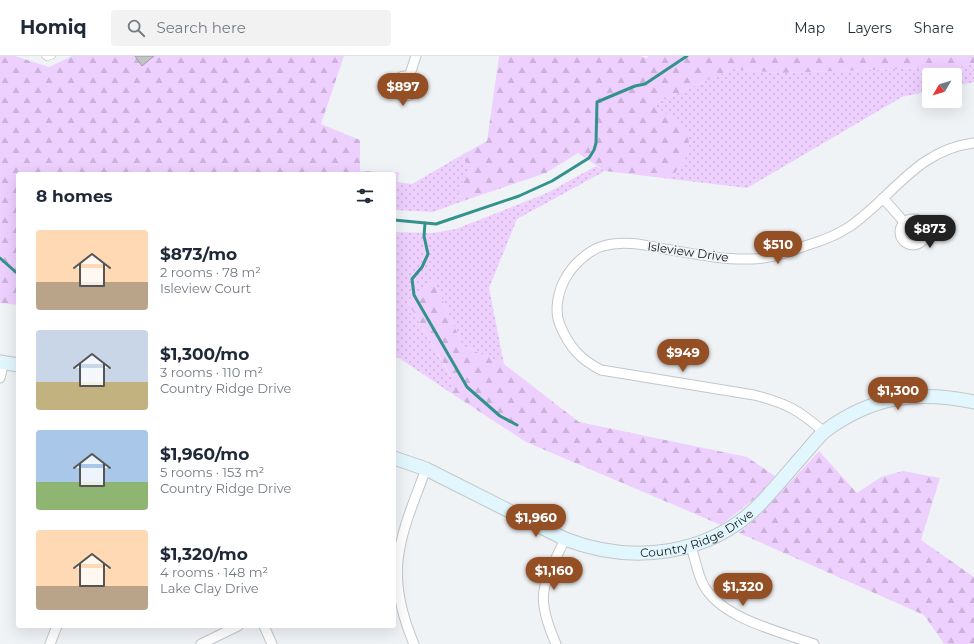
<!DOCTYPE html>
<meta charset="utf-8">
<style>
body{margin:0;font-family:Montserrat,sans-serif;background:#f2f2f3;color:#1f2937;height:100vh;display:flex;flex-direction:column;font-size:15px;white-space:nowrap}
*{box-sizing:border-box;margin:0}
p{font-size:13px;color:#747a83}
.icon{flex:none;width:22px;height:22px;fill:none;stroke:currentColor;stroke-width:2;stroke-linecap:round;stroke-linejoin:round}
.map{position:relative;flex:1;overflow:hidden}
.sheet{position:absolute;left:16px;top:116px;width:380px;height:456px;display:flex;flex-direction:column;background:#fff;border-radius:4px;box-shadow:0 4px 16px #0002}
.sheet>*{flex:none}
.needle{width:26px;rotate:232deg}
.controls{position:absolute;left:922px;top:12px;display:grid;gap:8px}
.controls a{display:grid;place-items:center;width:40px;height:40px;border-radius:4px;background:#fff;box-shadow:0 4px 16px #0002;font-size:20px}
.price{position:absolute;translate:-50% -34px;padding:0 9px;border-radius:14px;background:#944f25;color:#fff;font-size:13px;line-height:26px;filter:drop-shadow(0 1px 2px #0008)}
.price::after{content:'';position:absolute;left:50%;top:24px;width:12px;height:9px;margin-left:-6px;background:inherit;clip-path:polygon(0 0,100% 0,50% 100%)}
.price.current{background:#222;color:#fff}
ul{padding:0;list-style:none}
li{display:flex;align-items:center;gap:12px;height:100px;padding:0 20px}
li span{display:grid;place-items:center;flex:none;width:112px;height:80px;border-radius:4px;color:#555}
li>.icon{margin-inline-start:auto}
span .icon{width:48px;height:48px;fill:#fffc;stroke-width:1}
li b{font-size:17px}
h2{display:flex;justify-content:space-between;align-items:center;height:48px;padding:0 20px;font-size:17px}
header{display:flex;align-items:center;gap:24px;box-sizing:border-box;height:56px;padding:0 20px;background:#fff;border-bottom:1px solid #e0e1e3}
header strong{font-size:19px}
nav{display:flex;gap:22px;margin-inline-start:auto;font-size:14px}
.search{width:280px;height:36px;background:#f2f2f3;display:flex;align-items:center;gap:10px;box-sizing:border-box;padding:0 14px;border-radius:4px;color:#747a83;font-size:15px}
.map>svg:first-child{display:block}
.grass{fill:url(#grass-dots)}
.forest{fill:url(#forest-firs)}
.lines{fill:none;stroke-linecap:round;stroke-linejoin:round}
.stream{stroke:#33938b;stroke-width:3}
.building{fill:#c2c3c7;stroke:#9c9da1}
.lane-casing{stroke:#c3c6c9;stroke-width:6}
.street-casing{stroke:#c3c6c9;stroke-width:11}
.secondary-casing{stroke:#c3c6c9;stroke-width:15}
.lane{stroke:#fff;stroke-width:4.5}
.street{stroke:#fff;stroke-width:9}
.secondary{stroke:#e2f7fd;stroke-width:13}
.labels{text-anchor:middle;stroke-width:3.5;stroke-linejoin:round;paint-order:stroke}
.street-label{font-size:12px;fill:#151618;stroke:#f0f3f6}
</style>
<header>
<strong>Homiq</strong>
<div class="search"><svg class="icon" aria-label="search" viewBox="0 0 24 24"><circle cx="10" cy="10" r="6"/><path d="M15 15l6 6"/></svg>Search here</div>
<nav><a>Map</a><a>Layers</a><a>Share</a></nav>
</header>
<div class="map">
<svg width="974" height="588" viewBox="0 0 974 588">
<defs>
<pattern id="grass-dots" width="8" height="8" patternUnits="userSpaceOnUse"><rect width="8" height="8" fill="#eed0fe"/><path d="M2 2h.1M6 6h.1" fill="none" stroke="#cbb2d9" stroke-width="1.8" stroke-linecap="round"/></pattern>
<pattern id="forest-firs" width="22" height="20" patternUnits="userSpaceOnUse"><rect width="22" height="20" fill="#eed0fe"/><path d="M5 1l3.5 6h-7zM16 11l3.5 6h-7z" fill="#cbb2d9"/></pattern>
</defs>
<rect width="100%" height="100%" fill="#f0f3f6"/>
<g class="grass">
<path d="M974 7V26L955 30V19H929V35L902 41 747 132 671 123 690 95 653 48 733 13 778 17 958 11Z"/>
<path d="M460 100 473 113 457 133 463 145 433 156 394 154 396 126 412 128Z"/>
<path d="M596 110 605 115 517 163 489 232 504 308 463 290 434 225 407 245 451 321V337L399 302 394 301V176L432 177 456 173 547 137Z"/>
</g>
<g class="forest">
<path d="M0 0H15L49 11 72 0H344L321 68 360 84V115L399 116 396 137 394 138V118H18V249L0 247Z"/>
<path d="M499 0H641L647 2 649 0H974V7L958 11 778 17 733 13 653 48 687 73 690 95 671 123 605 115 578 97 546 117 463 145 457 133 473 113 460 100 487 85Z"/>
<path d="M434 225 463 290 504 308 579 366 747 401 775 420 758 440 721 469 526 386 451 337V320L407 245Z"/>
<path d="M819 395 857 437 881 421 903 415 940 422 921 484 974 521V588H944L924 559 739 477 761 458Z"/>
</g>
<g class="lines">
<g class="stream">
<path d="M394 164 436 168 519 140 552 125 589 102 594 94 596 87 597 46 635 30 645 28 687 0"/>
<path d="M425 167 424 180 428 198 422 211 412 223 414 239 467 331 500 360 517 369"/>
<path d="M0 202 18 218"/>
</g>
</g>
<path class="building" d="M135 0H154L142 10Z"/>
<g class="lines">
<defs>
<path id="lane" d="M44 0 47 2 53 0"/>
<g id="street">
<circle cx="405" cy="30" r="10"/>
<path d="M409 21 416 0"/>
<path d="M883 142 904 166"/>
<circle cx="913" cy="176" r="13"/>
<path d="M0 322 4 306"/>
<path d="M824 376C799 354 786 347 754 339L601 314C581 304 569 291 560 269 554 255 558 236 565 223 572 210 588 194 603 190 623 184 645 189 665 193 694 198 723 204 752 203 770 203 791 195 808 189 821 185 837 179 849 171 893 141 916 94 974 87"/>
<path d="M691 491C695 502 697 515 702 526 718 562 779 575 814 588"/>
<path d="M264 570 272 588"/>
<path d="M50 588 57 570"/>
<path d="M201 588 238 570"/>
<path d="M414 588C383 515 400 482 426 413"/>
<path d="M556 588C534 538 543 530 565 483"/>
</g>
<g id="secondary">
<path d="M0 306 18 309"/>
<path id="s1" d="M394 402 426 413 565 483C632 509 710 500 761 447 776 431 790 414 805 397 811 390 818 381 825 375 872 340 918 334 974 346"/>
</g>
</defs>
<use href="#lane" class="lane-casing"/>
<use href="#street" class="street-casing"/>
<use href="#secondary" class="secondary-casing"/>
<use href="#lane" class="lane"/>
<use href="#street" class="street"/>
<use href="#secondary" class="secondary"/>
</g>
<g class="labels">
<g class="street-label">
<text transform="translate(688 196) rotate(8)" y="4">Isleview Drive</text>
<text dy="4" stroke="none"><textPath href="#s1" startOffset="327">Country Ridge Drive</textPath></text>
</g>
</g>
</svg>
<div class="controls">
<a><svg class="needle" viewBox="-14 -14 28 28"><path d="M0-13l5 13h-10z" fill="#e53935"/><path d="M0 13l5-13h-10z" fill="#747a83"/></svg></a>
</div>
<b class="price" style="left:403px;top:51px">$897</b>
<b class="price current" style="left:930px;top:193px">$873</b>
<b class="price" style="left:778px;top:209px">$510</b>
<b class="price" style="left:683px;top:317px">$949</b>
<b class="price" style="left:898px;top:355px">$1,300</b>
<b class="price" style="left:536px;top:482px">$1,960</b>
<b class="price" style="left:554px;top:535px">$1,160</b>
<b class="price" style="left:743px;top:551px">$1,320</b>
<section class="sheet">
<h2>8 homes<svg class="icon" aria-label="filters" viewBox="0 0 24 24"><path d="M4 7h16M4 17h16"/><circle cx="9" cy="7" r="2"/><circle cx="15" cy="17" r="2"/></svg></h2>
<ul>
<li><span style="background:linear-gradient(#ffd9b3 65%,#b9a48a 0)"><svg class="icon" aria-label="home" viewBox="0 0 24 24"><path d="M3 11l9-7 9 7M6 9v11h12V9"/></svg></span><div><b>$873/mo</b><p>2 rooms · 78 m²</p><p>Isleview Court</p></div></li>
<li><span style="background:linear-gradient(#c9d6e8 65%,#c2b280 0)"><svg class="icon" aria-label="home" viewBox="0 0 24 24"><path d="M3 11l9-7 9 7M6 9v11h12V9"/></svg></span><div><b>$1,300/mo</b><p>3 rooms · 110 m²</p><p>Country Ridge Drive</p></div></li>
<li><span style="background:linear-gradient(#a9c7e8 65%,#8fb573 0)"><svg class="icon" aria-label="home" viewBox="0 0 24 24"><path d="M3 11l9-7 9 7M6 9v11h12V9"/></svg></span><div><b>$1,960/mo</b><p>5 rooms · 153 m²</p><p>Country Ridge Drive</p></div></li>
<li><span style="background:linear-gradient(#ffd9b3 70%,#b9a48a 0)"><svg class="icon" aria-label="home" viewBox="0 0 24 24"><path d="M3 11l9-7 9 7M6 9v11h12V9"/></svg></span><div><b>$1,320/mo</b><p>4 rooms · 148 m²</p><p>Lake Clay Drive</p></div></li>
</ul>
</section>
</div>
